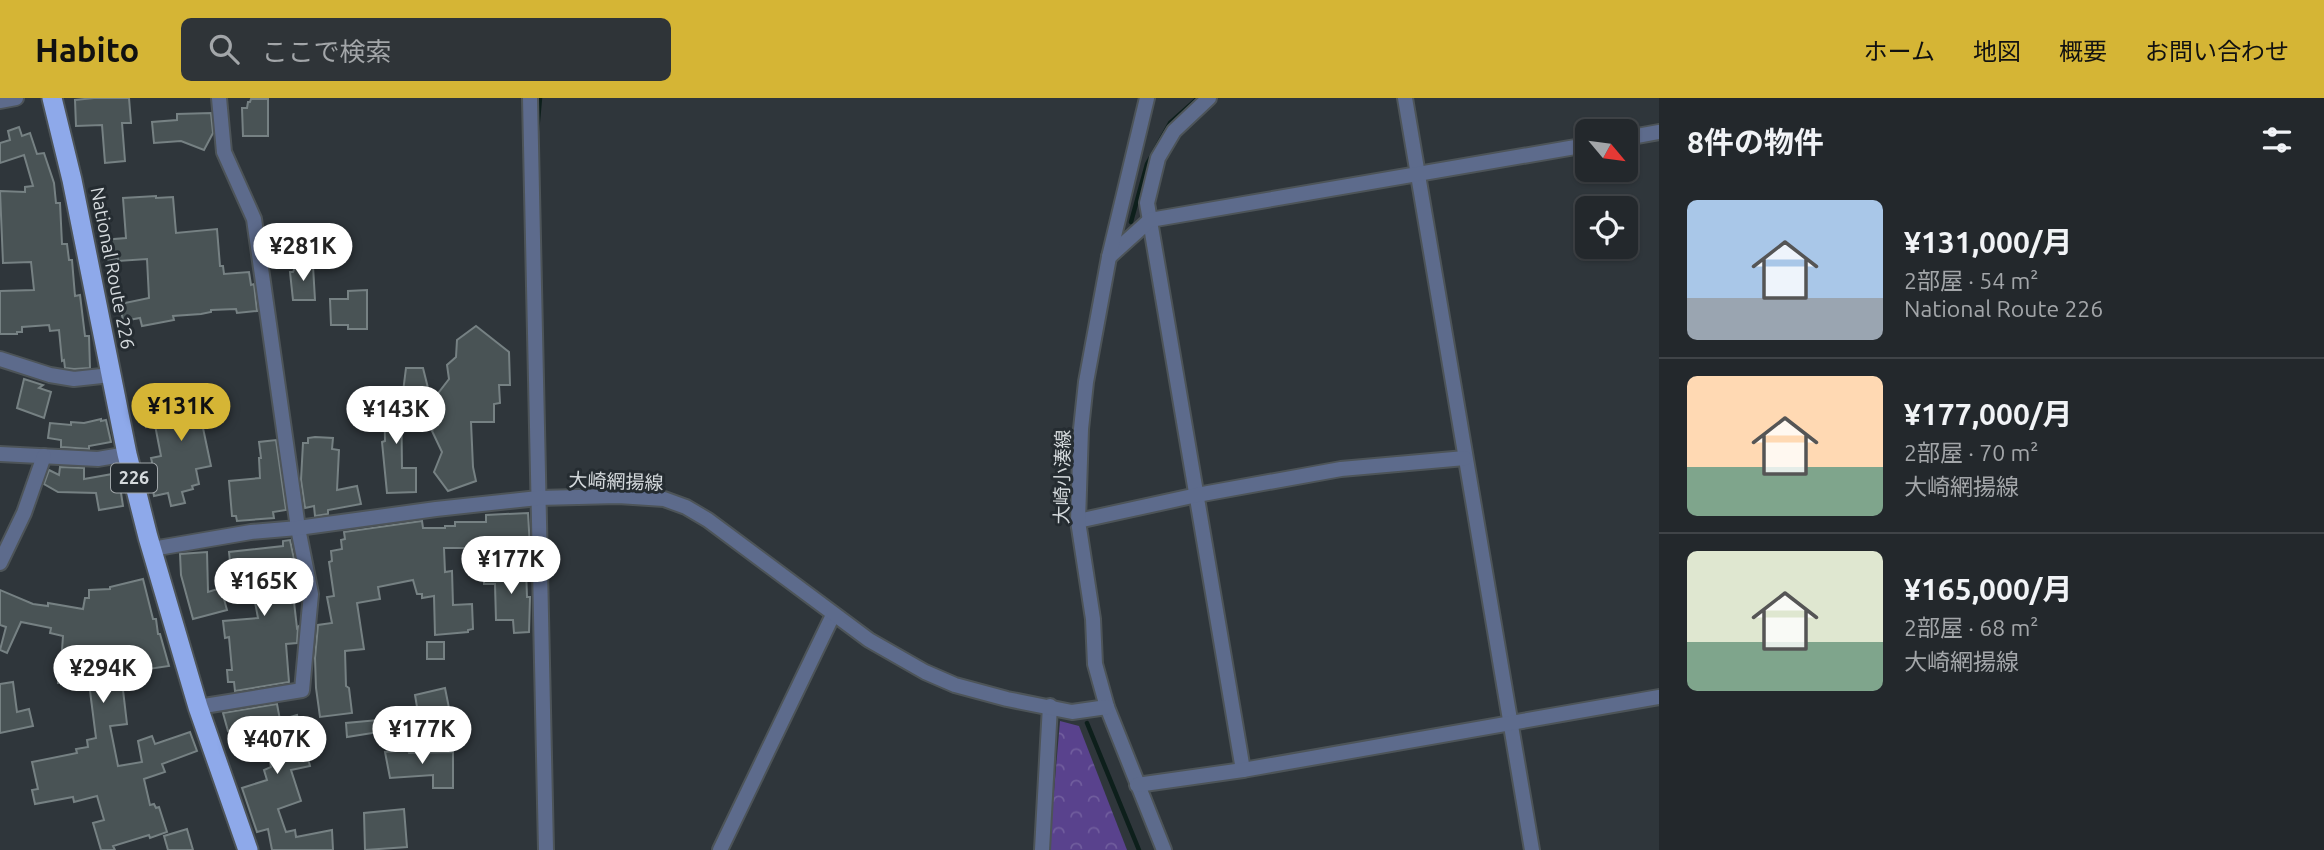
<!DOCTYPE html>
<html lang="ja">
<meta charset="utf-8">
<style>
body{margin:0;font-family:Ubuntu,"Noto Sans JP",sans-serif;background:#2f3438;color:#f1f3f6;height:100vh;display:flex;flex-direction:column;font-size:26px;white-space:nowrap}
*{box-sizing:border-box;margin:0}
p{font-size:23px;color:#a3a6a9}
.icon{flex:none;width:38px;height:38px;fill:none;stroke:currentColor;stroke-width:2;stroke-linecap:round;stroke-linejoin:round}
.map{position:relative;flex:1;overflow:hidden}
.panel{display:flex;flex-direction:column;background:#23282c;width:665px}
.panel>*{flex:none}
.needle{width:46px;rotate:119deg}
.tools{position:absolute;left:1575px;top:21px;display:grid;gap:14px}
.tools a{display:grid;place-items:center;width:63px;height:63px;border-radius:10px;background:#23282c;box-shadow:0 2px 5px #0004,0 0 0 2px #404448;font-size:35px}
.price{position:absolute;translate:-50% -60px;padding:0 16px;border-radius:24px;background:#fff;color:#222;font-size:23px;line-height:46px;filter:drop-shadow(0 2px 4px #0008)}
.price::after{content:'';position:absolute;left:50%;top:42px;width:21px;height:16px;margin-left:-10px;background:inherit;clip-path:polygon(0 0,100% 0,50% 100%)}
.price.selected{background:#d5b535;color:#111}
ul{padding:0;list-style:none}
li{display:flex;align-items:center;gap:21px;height:175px;padding:0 28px}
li+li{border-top:2px solid #404448}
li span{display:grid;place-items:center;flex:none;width:196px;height:140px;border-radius:10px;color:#555}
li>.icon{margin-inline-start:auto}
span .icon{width:84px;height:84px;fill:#fffc;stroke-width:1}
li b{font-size:30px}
h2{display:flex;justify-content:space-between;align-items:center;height:84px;padding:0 28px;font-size:30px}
header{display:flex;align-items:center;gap:42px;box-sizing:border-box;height:98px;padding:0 35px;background:#d5b535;color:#111}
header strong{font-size:33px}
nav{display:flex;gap:38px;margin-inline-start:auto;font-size:24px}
.search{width:490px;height:63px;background:#2f3438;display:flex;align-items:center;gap:18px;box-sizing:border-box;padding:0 24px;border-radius:10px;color:#a3a6a9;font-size:26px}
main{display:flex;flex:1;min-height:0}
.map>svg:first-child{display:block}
.forest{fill:url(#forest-crowns)}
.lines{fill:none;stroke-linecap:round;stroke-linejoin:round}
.stream{stroke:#0d1f1b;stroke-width:4.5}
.building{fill:#495355;stroke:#768183;stroke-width:2}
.minor-casing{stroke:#4d5458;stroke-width:18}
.tertiary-casing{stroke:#4d5458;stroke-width:18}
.trunk-casing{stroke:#4d5458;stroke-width:23}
.minor{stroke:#5d6b8c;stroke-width:14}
.tertiary{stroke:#5d6b8c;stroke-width:14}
.trunk{stroke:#8ea9ea;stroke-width:19}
.labels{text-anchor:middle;stroke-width:6;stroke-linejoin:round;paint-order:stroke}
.shield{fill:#252c31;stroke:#a0a6a9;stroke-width:2}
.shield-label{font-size:18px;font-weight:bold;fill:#d5dadd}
.street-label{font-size:19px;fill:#d5dadd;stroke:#252c31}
</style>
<header>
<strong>Habito</strong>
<div class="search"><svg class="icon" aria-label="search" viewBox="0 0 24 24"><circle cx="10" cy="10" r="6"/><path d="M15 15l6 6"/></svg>ここで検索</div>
<nav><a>ホーム</a><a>地図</a><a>概要</a><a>お問い合わせ</a></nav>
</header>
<main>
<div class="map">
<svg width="1659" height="752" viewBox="0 0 1659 752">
<defs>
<pattern id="forest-crowns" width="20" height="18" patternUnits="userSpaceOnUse" patternTransform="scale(1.75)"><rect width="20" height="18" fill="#59428d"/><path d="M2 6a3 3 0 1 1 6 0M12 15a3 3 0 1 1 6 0" fill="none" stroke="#705d9d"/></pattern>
</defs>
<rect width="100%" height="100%" fill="#2f363b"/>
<path class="forest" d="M1060 623 1079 628 1127 752H1049Z"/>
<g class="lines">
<g class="stream">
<path d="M537 33 540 0"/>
<path d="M1131 124 1147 66 1170 25 1198 0"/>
<path d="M1087 625 1139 752"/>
</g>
</g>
<g class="building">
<path d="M94 0H129L131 25H122L125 63 105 65 102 27 76 28 75 2Z"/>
<path d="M251 1H268V38H243L242 10H247L248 4H250Z"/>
<path d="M211 15 213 35 204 52 181 43 154 45 152 24 177 22V16Z"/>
<path d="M19 29 22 38 30 35 37 56 44 55 54 85 56 105H60L62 146H67L69 162H72L75 198 80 197 85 238H89L90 270 74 271 65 270 64 262 62 263 59 232 50 233 49 227 22 229V234H17V236H0V193L34 192 31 164 3 165 0 93 25 94V89L33 88 24 57 0 65V45L10 42 8 33Z"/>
<path d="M156 98V100L173 99 176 135 217 131 220 168H223L224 176 249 174 251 187 254 186 257 213 237 215 236 211 211 212V214L201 216 173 218 174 222 142 228 140 220 123 223 120 206 149 200 147 161 118 163V160L104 162 102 142 126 140 123 100Z"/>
<path d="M296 168H313L315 202H293L290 174H293Z"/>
<path d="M367 192V231H348V227H331L330 201H348V193Z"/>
<path d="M476 228 509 254 510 287H499L500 305 494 306V324H471L473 369 476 383 448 393 434 374 442 354 432 333 441 318 436 298 449 281 447 267 456 259 457 242Z"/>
<path d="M406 270H423L429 294H403Z"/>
<path d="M24 281 43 287 39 290 51 294 44 320 17 310Z"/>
<path d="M384 289H401L402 370H416V394L387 395 382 344 385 343Z"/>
<path d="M220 297 223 314 214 315 217 327 203 330 211 368 196 371 199 386 192 388 193 391 182 394 185 405 171 408 168 395 154 398 151 382 156 381 151 360 161 358 155 327 146 329 143 308 178 301 179 303Z"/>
<path d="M101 321V323L106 322 111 344 89 348V351L61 349V342L48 340 50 325 71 327V324L84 325Z"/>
<path d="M315 339 333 340 332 351 339 352 337 392 357 388 361 406 328 412V416L315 418 314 408 305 410 301 382 303 345H308V340Z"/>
<path d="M276 342 286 412 273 414 274 420 237 423 236 418H232L229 383 260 380 259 360H261L259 344Z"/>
<path d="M60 369 84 370V381L118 375 123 408 99 412 96 395 58 394 44 386 49 372 59 377Z"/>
<path d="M528 415 530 450H444L445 474 452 473 453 507 472 506 473 531 468 532V534L435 537 434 498 422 500V496H417L413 482 378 489 380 501 357 505 364 551 345 553 346 588 349 590 352 615 320 619 316 590 315 560 318 527 332 525 327 499 334 498 329 464 332 463 331 453 342 451 341 442 345 441 344 434 422 423 423 430H445V428H455V424H486V417Z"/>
<path d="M290 442 301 494 293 495 297 530 298 529 297 545 286 546 289 584 235 593 234 584H228L227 572H232L229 539 225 540 223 523 258 520 255 504 257 503 253 481 232 483 229 454 283 448V443Z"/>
<path d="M207 454 208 494 221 490 227 512 193 521 181 477 180 456Z"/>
<path d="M526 470 527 499H530L529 534 514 535 513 522H496L495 486H484V472Z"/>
<path d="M143 481 153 521H156L158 536H160L169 568 121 575 127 626 110 628 118 668 142 664 138 643 152 638 155 646 190 634 197 653 162 666 165 674 144 681 150 707 154 706 156 710 159 709 167 734 150 740 149 737 113 748 115 752H101L93 725 104 722 97 698 74 704 73 699 35 706 32 692 38 691 32 664 77 655 76 651 88 649 87 642 96 640 89 585H58V566H61L63 538 50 535 51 530 21 524 7 555 0 552 6 529 0 527V492L33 506 48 508V505L83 511 85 500H89V492L110 491V489Z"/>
<rect x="427" y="544" width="17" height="17"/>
<path d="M13 584 17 614 29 611 33 628 0 635V586Z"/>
<path d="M445 590 452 625 429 629 428 626 420 627 415 597Z"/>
<path d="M277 606 280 622 297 617 310 668 291 672 301 703 278 711 286 734 295 732 296 739 332 732 333 752H272L268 731 257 734 242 690 267 682 264 672 271 669 266 646 263 647 260 632 240 638 238 631 228 633 223 615Z"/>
<path d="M378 622 379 634 347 639 346 625Z"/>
<path d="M408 652 409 655 453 654V690H433V677L390 680 385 654Z"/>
<path d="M404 711 407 749 365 752 364 715Z"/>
<path d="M187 731 193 752H168L164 738Z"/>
</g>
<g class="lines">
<defs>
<g id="minor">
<path d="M530 0 546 752"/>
<path d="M1209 0 1174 33 1158 60 1147 105 1243 672"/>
<path d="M1405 0 1532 752"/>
<path d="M0 3 16 0"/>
<path d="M1626 40 1659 34"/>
<path d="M1109 159 1150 122 1587 47"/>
<path d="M0 261 50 277 74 281 111 277"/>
<path d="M0 356 98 361 127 356"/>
<path d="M1078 423 1197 397 1341 371 1465 360"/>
<path d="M0 465 24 415 44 358"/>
<path d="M198 609 302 592 311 496 298 430 254 121 224 54 219 0"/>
<path d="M720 752 833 517"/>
<path d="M1042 752 1050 608"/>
</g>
<g id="tertiary">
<path d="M1147 0 1109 159 1086 284 1081 331 1078 423 1093 521 1095 566 1107 609 1164 752"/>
<path d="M152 451 251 434 298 430 436 411 538 400 618 398 664 401 686 409 708 422 869 542 925 574 955 587 1007 601 1072 614 1107 609"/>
<path d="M1137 687 1243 672 1659 599"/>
</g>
<path id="trunk" d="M52 0 72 82 127 356 148 439 198 609 248 752"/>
</defs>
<use href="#minor" class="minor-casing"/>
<use href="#tertiary" class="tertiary-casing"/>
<use href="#trunk" class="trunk-casing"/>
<use href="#minor" class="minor"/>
<use href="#tertiary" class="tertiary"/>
<use href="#trunk" class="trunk"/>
</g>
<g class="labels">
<rect class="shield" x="111" y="365.5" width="46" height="29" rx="5"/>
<g class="shield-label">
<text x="134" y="386">226</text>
</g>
<g class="street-label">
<text transform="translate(113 170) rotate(79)" y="7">National Route 226</text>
<text transform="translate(1062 379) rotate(-89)" y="7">大崎小湊線</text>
<text transform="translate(616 383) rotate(2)" y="7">大崎網揚線</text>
</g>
</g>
</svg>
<div class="tools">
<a><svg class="needle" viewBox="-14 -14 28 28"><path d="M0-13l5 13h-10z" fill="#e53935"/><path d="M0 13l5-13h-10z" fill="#a3a6a9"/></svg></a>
<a><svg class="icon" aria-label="locate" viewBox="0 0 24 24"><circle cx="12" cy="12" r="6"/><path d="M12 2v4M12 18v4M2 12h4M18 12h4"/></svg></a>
</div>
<b class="price" style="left:303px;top:185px">¥281K</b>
<b class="price selected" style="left:181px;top:345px">¥131K</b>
<b class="price" style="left:396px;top:348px">¥143K</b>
<b class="price" style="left:511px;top:498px">¥177K</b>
<b class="price" style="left:264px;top:520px">¥165K</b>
<b class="price" style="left:103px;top:607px">¥294K</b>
<b class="price" style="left:422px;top:668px">¥177K</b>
<b class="price" style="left:277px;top:678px">¥407K</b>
</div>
<section class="panel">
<h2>8件の物件<svg class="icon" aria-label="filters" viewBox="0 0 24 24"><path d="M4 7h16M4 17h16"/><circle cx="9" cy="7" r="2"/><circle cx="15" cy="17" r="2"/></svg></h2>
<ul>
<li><span style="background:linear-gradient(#a9c7e8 70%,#9aa5b1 0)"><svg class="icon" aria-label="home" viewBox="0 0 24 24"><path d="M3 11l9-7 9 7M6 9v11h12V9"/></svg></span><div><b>¥131,000/月</b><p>2部屋 · 54 m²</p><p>National Route 226</p></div></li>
<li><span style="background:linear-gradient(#ffd9b3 65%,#7fa58c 0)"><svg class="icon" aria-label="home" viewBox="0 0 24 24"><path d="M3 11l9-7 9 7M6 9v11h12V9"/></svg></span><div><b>¥177,000/月</b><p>2部屋 · 70 m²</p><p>大崎網揚線</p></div></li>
<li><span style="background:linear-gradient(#dfe7d0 65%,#7fa58c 0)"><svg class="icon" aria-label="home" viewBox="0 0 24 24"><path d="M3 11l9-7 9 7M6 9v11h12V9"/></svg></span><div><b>¥165,000/月</b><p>2部屋 · 68 m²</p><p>大崎網揚線</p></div></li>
</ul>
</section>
</main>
